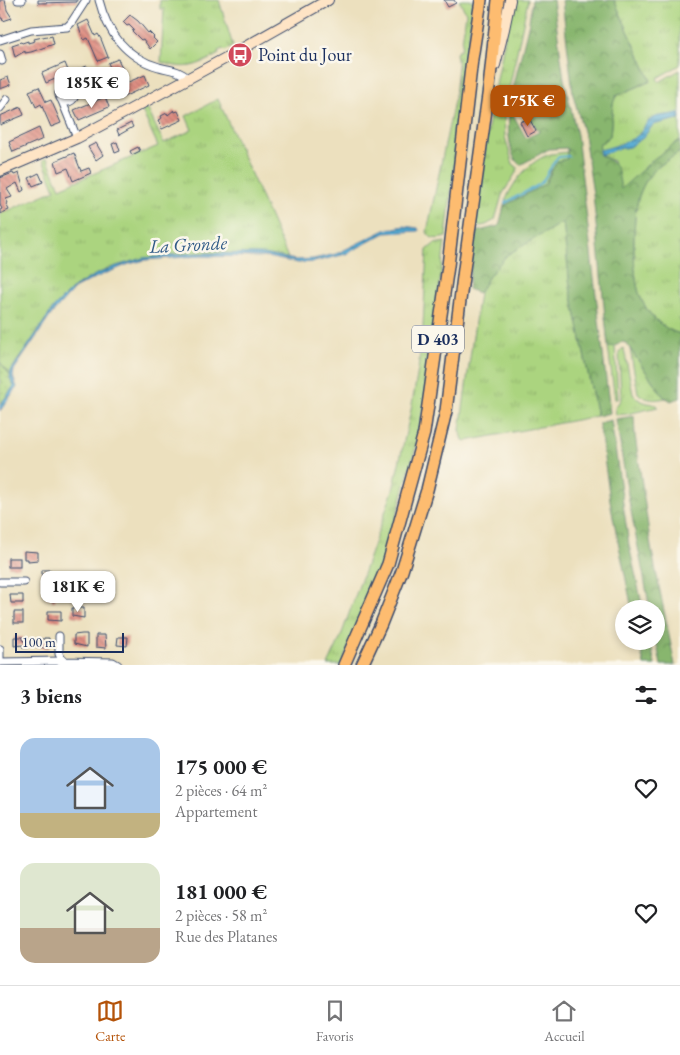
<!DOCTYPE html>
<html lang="fr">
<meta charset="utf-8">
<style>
body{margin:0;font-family:"EB Garamond",serif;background:#f2f2f2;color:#202124;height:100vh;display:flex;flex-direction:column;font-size:19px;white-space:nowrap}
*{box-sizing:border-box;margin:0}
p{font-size:16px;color:#757577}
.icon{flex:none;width:28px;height:28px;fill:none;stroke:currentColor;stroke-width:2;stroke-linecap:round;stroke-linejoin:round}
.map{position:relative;height:665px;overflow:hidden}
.details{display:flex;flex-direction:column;background:#fff;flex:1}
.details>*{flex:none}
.buttons{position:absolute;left:615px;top:600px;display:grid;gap:10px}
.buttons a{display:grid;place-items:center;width:50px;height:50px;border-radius:50%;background:#fff;box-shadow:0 2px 8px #0003;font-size:25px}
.scale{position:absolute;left:15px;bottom:12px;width:109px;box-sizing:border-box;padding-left:5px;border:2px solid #1b2f5e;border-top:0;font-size:14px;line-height:18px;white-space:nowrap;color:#1b2f5e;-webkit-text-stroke:4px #fbf7ec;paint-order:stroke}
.price{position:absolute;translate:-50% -42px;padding:0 11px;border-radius:10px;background:#fff;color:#222;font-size:16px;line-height:32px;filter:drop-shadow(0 1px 2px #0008)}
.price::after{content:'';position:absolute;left:50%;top:30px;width:15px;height:11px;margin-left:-8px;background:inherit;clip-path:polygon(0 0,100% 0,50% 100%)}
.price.selected{background:#b45309;color:#fff}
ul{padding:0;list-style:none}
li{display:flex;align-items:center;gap:15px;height:125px;padding:0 20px}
li span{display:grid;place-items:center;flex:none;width:140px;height:100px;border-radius:15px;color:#555}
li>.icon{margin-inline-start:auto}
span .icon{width:60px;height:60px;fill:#fffc;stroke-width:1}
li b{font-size:21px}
h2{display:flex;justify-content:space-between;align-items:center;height:60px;padding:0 20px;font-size:21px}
.menu{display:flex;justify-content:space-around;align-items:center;height:70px;border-top:1px solid #e0e0e0;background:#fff;font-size:14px;color:#757577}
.menu a{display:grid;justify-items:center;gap:2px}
.menu .selected{color:#b45309}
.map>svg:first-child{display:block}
.grass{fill:url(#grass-tufts);stroke:#63826e}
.forest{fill:url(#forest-crowns);stroke:#527266}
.garden{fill:url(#garden-dots);stroke:#63826e}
.water{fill:url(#water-rules);stroke:#396d98}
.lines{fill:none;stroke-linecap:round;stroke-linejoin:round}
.stream{stroke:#57abd3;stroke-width:2}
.building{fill:url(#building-back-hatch)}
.street-casing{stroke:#3a4a6c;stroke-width:9}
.secondary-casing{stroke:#3a4a6c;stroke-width:12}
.primary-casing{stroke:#3a4a6c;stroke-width:14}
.street{stroke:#fff;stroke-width:7}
.secondary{stroke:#fee4c5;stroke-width:10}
.primary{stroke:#fdbc6f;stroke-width:11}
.labels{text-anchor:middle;stroke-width:5;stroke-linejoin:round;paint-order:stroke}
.shield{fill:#fbf7ec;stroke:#5e6b89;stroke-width:1}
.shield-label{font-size:16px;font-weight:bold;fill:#1b2f5e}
.poi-label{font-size:18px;fill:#1b2f5e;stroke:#fbf7ec;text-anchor:start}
.water-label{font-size:19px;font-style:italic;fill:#305a87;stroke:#fbf7ec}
</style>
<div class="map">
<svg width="680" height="665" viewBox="0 0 680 665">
<defs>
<pattern id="grass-tufts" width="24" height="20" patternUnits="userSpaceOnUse" patternTransform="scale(1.25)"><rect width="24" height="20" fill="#abd47f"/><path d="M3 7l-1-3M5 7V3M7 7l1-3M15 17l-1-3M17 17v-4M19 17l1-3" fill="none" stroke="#93b670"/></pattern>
<pattern id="forest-crowns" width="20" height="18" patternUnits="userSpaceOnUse" patternTransform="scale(1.25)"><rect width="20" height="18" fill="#88b66e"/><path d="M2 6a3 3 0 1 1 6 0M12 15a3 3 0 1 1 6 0" fill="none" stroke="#6e945e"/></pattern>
<pattern id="garden-dots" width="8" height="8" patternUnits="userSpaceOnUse" patternTransform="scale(1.25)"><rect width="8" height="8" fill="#abd47f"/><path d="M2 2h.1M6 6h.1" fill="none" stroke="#93b670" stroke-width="1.8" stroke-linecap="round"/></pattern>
<pattern id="water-rules" width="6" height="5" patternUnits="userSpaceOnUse" patternTransform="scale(1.25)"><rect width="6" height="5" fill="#57abd3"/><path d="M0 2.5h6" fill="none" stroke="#478cae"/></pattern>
<pattern id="building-back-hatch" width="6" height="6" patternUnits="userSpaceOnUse" patternTransform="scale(1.25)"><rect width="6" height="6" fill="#df8c80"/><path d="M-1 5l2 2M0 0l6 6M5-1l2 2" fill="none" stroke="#b4736c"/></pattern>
</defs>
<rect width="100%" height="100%" fill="#fbf7ec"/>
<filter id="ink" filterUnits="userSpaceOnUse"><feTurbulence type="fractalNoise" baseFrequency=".02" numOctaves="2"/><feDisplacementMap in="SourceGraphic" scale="10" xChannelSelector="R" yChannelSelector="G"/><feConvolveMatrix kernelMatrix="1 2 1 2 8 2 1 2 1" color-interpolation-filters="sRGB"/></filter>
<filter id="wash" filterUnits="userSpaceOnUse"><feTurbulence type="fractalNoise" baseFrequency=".0096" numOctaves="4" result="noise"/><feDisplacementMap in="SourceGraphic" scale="20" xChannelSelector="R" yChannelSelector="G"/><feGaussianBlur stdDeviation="1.12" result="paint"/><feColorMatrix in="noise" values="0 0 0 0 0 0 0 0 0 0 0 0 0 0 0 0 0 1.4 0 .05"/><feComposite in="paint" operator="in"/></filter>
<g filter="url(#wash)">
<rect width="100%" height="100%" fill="#ece0be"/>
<g class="grass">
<path d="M160 0H219L233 46 225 51 223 49 218 51 219 54C197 66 186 71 161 62L164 9H160Z"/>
<path d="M459 0H473L446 237C438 239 431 241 427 232L455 96 458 66 456 53 461 49 466 13Z"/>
<path d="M512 0H528L504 113 505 137 513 164 517 167V171L502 195 495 220 486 225 475 227 488 128Z"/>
<path d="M614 0H680V65L657 78 659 82 680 70V140L655 158 621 190 613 161 600 155 599 145 610 136 613 103 616 96 651 81Z"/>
<path d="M218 99 288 258C224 250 134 246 78 285 62 296 43 320 35 337 28 350 14 360 10 375L0 362V214L55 190 43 160 47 158 60 188 158 146 142 111 147 108 164 143 192 130 186 116Z"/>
<path d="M567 152V159L551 170 545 184 504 206C509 186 530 159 551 154 556 153 562 153 567 152Z"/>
<path d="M680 152V334C662 329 647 314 640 296 632 275 632 217 639 196 641 190 644 184 647 179 655 167 668 160 680 152Z"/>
<path d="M563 221 570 287 597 416 466 441 463 440 460 430 479 293 489 276 506 255Z"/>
<path d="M445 242 425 400 416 446 388 546 374 585 341 665H328L340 639 393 490 411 410 418 370 423 326 427 250 434 244Z"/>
<path d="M615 346 618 398 617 399H615L608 347Z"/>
<path d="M623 348 624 349 633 394C638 402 648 403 657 405L658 407 627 414 616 415 615 408 621 399 619 352Z"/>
<path d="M630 349 663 396 666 398C656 400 646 401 638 393Z"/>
</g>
<g class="forest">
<path d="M532 0H553L564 79 577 135 610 413 597 416 570 287 563 222 507 255 489 276 479 293 468 289 475 232 499 226 504 206 545 184 557 161 567 159V148L549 149 520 165C507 155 508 123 509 107L526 138 539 132 529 116 511 97 529 22Z"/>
<path d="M562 0H614L651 81 616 96 613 103 610 136 599 145 600 155C620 165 617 169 621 189L655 158 680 140V152C668 160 655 167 647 179 644 184 641 190 639 196 632 217 632 275 640 296 647 314 662 329 680 334V398L671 401 663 396 626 343 622 342 615 346 608 347 593 194 584 135 573 94Z"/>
<path d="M634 416 635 435 651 547 675 665H661L656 640V609H650L629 501 616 419Z"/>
<path d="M611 420 629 545 643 609H632L611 507 599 423Z"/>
<path d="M639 641H650L655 665H644Z"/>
</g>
<path class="garden" d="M0 362 10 375 11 381 14 386 0 405Z"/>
<g class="water">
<path d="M680 112 679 119 653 125 643 138 629 147 614 150 600 155 599 150C607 149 631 141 637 136 643 131 645 122 653 118 661 114 671 116 680 112Z"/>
<path d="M404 226 418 228 419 231 385 233 346 254 314 262 298 263 267 257 199 256 145 260 129 264 97 277 74 289 51 315 14 370 13 377 17 387 0 411V405L14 386 10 379 11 371 54 307 72 289 95 275 117 266 143 258 197 253 264 254 296 260 313 259 336 254 385 230Z"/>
</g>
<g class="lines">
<path class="stream" d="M505 203 535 187 542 182 556 159 559 157 569 156"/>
</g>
<g id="blocks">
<g class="building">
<path d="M0 0H5L7 10 12 18 3 21 2 18H0Z"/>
<path d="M38 0H77V2L38 3Z"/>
<path d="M444 0H454L456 3 448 7Z"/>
<path d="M130 15 138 21 148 33 149 32 154 37 153 38 157 42 150 49 143 39 141 40 132 31 134 30 129 25 127 26 123 22Z"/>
<path d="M88 20 95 36 98 34 101 39 108 57 98 61 88 38 84 40 78 25Z"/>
<path d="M47 36 48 37 52 36 54 44 31 52 25 53V51L15 57 12 45 21 42 22 43 28 41V43L35 41 34 39Z"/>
<path d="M118 59 125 74 115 78 108 63Z"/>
<path d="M65 63 69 73 46 83 42 73Z"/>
<path d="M87 66 97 89 87 93 77 70Z"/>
<path d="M145 75 149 85 119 99 114 88Z"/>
<path d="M8 77 11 85 0 89V80Z"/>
<path d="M39 87 46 102 51 100 61 123 51 127 41 104 36 107 29 91Z"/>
<path d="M105 97 109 107 79 120 74 110Z"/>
<path d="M21 107 24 115 0 125V116Z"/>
<path d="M174 110 175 112 178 111 182 120 162 129 158 120 162 118 161 116 167 113 168 115Z"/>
<path d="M529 118 536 131 527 136 520 122Z"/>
<path d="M131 123 133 127 119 135 117 130Z"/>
<path d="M39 128 43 139 13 152 9 142Z"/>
<path d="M117 142 120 151 115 153 112 144Z"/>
<path d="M96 143 103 155 96 160 88 147Z"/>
<path d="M138 147 140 151 132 155 130 151Z"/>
<path d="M74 153 81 171 89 168 91 173 73 181 68 168 58 172 55 161Z"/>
<path d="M13 173 14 175 19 173 24 190 21 192 17 183 7 189 12 197 6 199 8 203 6 204 9 210 0 214V210L2 209 0 205V178Z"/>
<path d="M39 173 43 182 33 186 29 178Z"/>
<path d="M24 551 38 552V560L28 561V559H24Z"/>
<rect x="8" y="558" width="12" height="9"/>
<path d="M42 570H50L51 580H42Z"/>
<path d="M46 584H56L55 601H52V598H47Z"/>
<path d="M10 595H23V603H11Z"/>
<path d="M72 608H84V618L72 616Z"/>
<path d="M48 611H61V621L48 620Z"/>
<rect x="14" y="612" width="9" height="11"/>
<path d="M82 634H87V647L74 644V635Z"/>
<path d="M96 635H105L106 648 96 647Z"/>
<path d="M14 637H23V641H28V648H23V645L14 646Z"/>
<path d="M118 637H128L127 646 117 645Z"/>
<path d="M44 638H49V648L36 647V639H44Z"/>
</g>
</g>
</g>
<g filter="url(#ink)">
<use href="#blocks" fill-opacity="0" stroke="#3a4a6c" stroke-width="1"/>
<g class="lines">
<defs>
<g id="street">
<path d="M18 0H22"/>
<path d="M99 0C107 32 126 58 159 67 169 70 180 70 187 78"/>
<path d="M0 40 31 30 67 27 71 23 86 0"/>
<path d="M0 54 2 61"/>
<circle cx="67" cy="94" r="8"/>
<path d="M62 101 77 138"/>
<path d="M0 108 7 99"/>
<path d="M0 582H24"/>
<path d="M59 636V654L63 661 113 662 118 665"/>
<path d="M0 649V662"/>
<path d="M0 662 63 661V665"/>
</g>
<g id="secondary">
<path d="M495 65 504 29 510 0"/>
<path d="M0 171 77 138 111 120 224 59 328 0"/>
</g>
<g id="primary">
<path d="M344 665 388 564 424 433 448 266 472 59 481 0"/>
<path d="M362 665 381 624 402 571 427 490 446 411 464 269 489 88 498 0"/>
</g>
</defs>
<use href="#street" class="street-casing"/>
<use href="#secondary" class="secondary-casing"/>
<use href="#primary" class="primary-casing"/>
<use href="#street" class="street"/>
<use href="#secondary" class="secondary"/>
<use href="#primary" class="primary"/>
</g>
</g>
<defs>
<symbol id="bus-disc" viewBox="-11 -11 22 22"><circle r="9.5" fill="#d1495b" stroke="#fbf7ec"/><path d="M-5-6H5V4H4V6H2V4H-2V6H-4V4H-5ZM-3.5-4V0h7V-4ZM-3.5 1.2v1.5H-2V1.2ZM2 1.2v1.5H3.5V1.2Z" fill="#fff"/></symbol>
</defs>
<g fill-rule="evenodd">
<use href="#bus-disc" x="226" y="41" width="28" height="28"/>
</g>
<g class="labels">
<rect class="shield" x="412" y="325.5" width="52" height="27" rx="4"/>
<g class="shield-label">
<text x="438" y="345">D 403</text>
</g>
<g class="poi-label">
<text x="258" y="61">Point du Jour</text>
</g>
<g class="water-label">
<text transform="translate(188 244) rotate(-3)" y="7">La Gronde</text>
</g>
</g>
</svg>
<div class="buttons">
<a><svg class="icon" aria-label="layers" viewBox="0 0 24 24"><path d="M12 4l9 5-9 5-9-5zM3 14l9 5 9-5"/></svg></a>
</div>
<div class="scale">100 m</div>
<b class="price" style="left:92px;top:109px">185K €</b>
<b class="price selected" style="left:528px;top:127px">175K €</b>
<b class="price" style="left:78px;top:613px">181K €</b>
</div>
<section class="details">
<h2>3 biens<svg class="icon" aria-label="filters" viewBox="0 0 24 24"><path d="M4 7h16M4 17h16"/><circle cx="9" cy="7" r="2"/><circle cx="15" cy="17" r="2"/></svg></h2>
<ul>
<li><span style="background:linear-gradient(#a9c7e8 75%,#c2b280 0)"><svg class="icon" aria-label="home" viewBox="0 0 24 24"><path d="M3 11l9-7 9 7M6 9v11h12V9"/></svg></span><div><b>175 000 €</b><p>2 pièces · 64 m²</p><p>Appartement</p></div><svg class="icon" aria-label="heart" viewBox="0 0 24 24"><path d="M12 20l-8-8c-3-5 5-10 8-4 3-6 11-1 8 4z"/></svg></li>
<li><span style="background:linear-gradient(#dfe7d0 65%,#b9a48a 0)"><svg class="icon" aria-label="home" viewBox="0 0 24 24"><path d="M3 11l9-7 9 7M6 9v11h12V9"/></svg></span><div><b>181 000 €</b><p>2 pièces · 58 m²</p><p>Rue des Platanes</p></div><svg class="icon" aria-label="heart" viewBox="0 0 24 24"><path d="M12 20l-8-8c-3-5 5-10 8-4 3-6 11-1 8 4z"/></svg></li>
</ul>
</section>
<nav class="menu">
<a class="selected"><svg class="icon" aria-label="map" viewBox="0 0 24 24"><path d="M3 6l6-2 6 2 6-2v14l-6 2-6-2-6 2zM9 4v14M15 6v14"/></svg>Carte</a>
<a><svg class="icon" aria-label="saved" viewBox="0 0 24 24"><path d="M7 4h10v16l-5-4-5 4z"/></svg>Favoris</a>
<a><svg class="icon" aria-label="home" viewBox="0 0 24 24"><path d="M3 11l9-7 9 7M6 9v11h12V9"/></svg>Accueil</a>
</nav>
